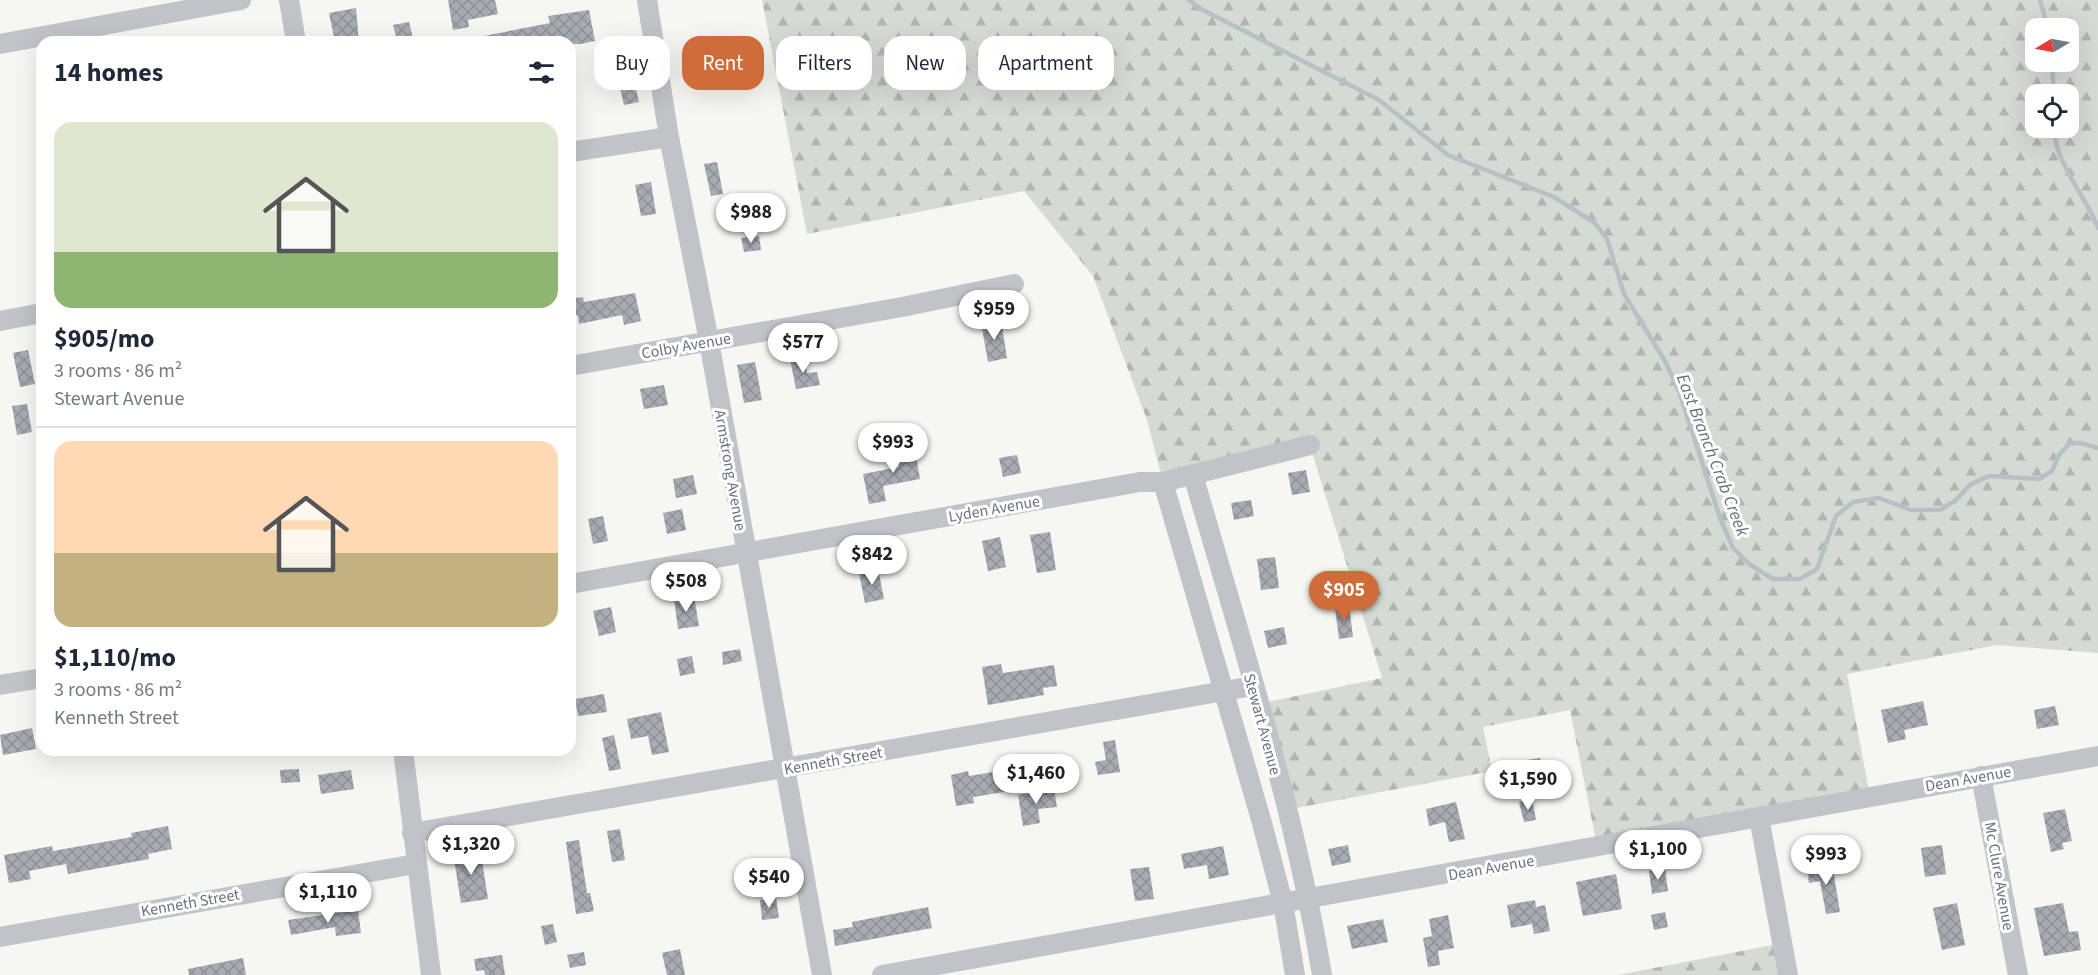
<!DOCTYPE html>
<meta charset="utf-8">
<style>
body{margin:0;font-family:"Source Sans 3",sans-serif;background:#f2f2f3;color:#1f2937;height:100vh;display:flex;flex-direction:column;font-size:22px;white-space:nowrap}
*{box-sizing:border-box;margin:0}
p{font-size:20px;color:#747a83}
.icon{flex:none;width:33px;height:33px;fill:none;stroke:currentColor;stroke-width:2;stroke-linecap:round;stroke-linejoin:round}
.map{position:relative;flex:1;overflow:hidden}
.panel{position:absolute;left:36px;top:36px;width:540px;height:720px;display:flex;flex-direction:column;background:#fff;border-radius:18px;box-shadow:0 6px 24px #0002}
.panel>*{flex:none}
.guide{position:absolute;left:594px;top:36px;width:570px;height:54px;display:flex;gap:12px}
.needle{width:39px;rotate:260deg}
.tools{position:absolute;left:2025px;top:18px;display:grid;gap:12px}
.tools a{display:grid;place-items:center;width:54px;height:54px;border-radius:12px;background:#fff;box-shadow:0 6px 24px #0002;font-size:30px}
.price{position:absolute;translate:-50% -51px;padding:0 14px;border-radius:21px;background:#fff;color:#222;font-size:20px;line-height:39px;filter:drop-shadow(0 2px 3px #0008)}
.price::after{content:'';position:absolute;left:50%;top:36px;width:18px;height:14px;margin-left:-9px;background:inherit;clip-path:polygon(0 0,100% 0,50% 100%)}
.price.selected{background:#cf6c3a;color:#fff}
ul{padding:0;list-style:none}
li{display:grid;align-content:center;gap:12px;height:318px;padding:0 18px}
li+li{border-top:2px solid #e0e1e3}
li span{display:grid;place-items:center;height:186px;border-radius:18px;color:#555}
li>.icon{margin-inline-start:auto}
span .icon{width:108px;height:108px;fill:#fffc;stroke-width:1}
li b{font-size:26px}
h2{display:flex;justify-content:space-between;align-items:center;height:72px;padding:0 18px;font-size:26px}
.tag{padding:0 21px;border-radius:18px;background:#fff;box-shadow:0 6px 24px #0002;font-size:21px;line-height:54px}
.tag.selected{background:#cf6c3a;color:#fff}
.map>svg:first-child{display:block}
.forest{fill:url(#forest-firs);fill-rule:evenodd}
.lines{fill:none;stroke-linecap:round;stroke-linejoin:round}
.stream{stroke:#b7c0c5;stroke-width:4.5}
.building{fill:url(#building-cross-hatch)}
.minor{stroke:#c0c3c7;stroke-width:20}
.labels{text-anchor:middle;stroke-width:6;stroke-linejoin:round;paint-order:stroke}
.street-label{font-size:16px;fill:#697481;stroke:#fff}
.water-label{font-size:18px;font-style:italic;fill:#64747d;stroke:#fff}
</style>
<div class="map">
<svg width="2098" height="975" viewBox="0 0 2098 975">
<defs>
<pattern id="forest-firs" width="22" height="20" patternUnits="userSpaceOnUse" patternTransform="scale(1.5)"><rect width="22" height="20" fill="#d5dbd3"/><path d="M5 1l3.5 6h-7zM16 11l3.5 6h-7z" fill="#b1b6b1"/></pattern>
<pattern id="building-cross-hatch" width="8" height="8" patternUnits="userSpaceOnUse" patternTransform="scale(1.5)"><rect width="8" height="8" fill="#a6acb2"/><path d="M0 0l8 8M0 8l8-8" fill="none" stroke="#8b9196"/></pattern>
</defs>
<rect width="100%" height="100%" fill="#f6f6f3"/>
<g class="forest">
<path d="M762 0H2098V653L1997 645 1847 674 1870 796 1597 846 1570 710 1483 727 1492 771 1286 810 1258 704 1382 678 1310 446 1163 482 1147 420 1093 276 1024 191 807 234ZM2036 28H2068V62H2036ZM2036 94H2068V128H2036Z"/>
<path d="M1782 943 1788 975H1618Z"/>
</g>
<g class="lines">
<g class="stream">
<path d="M1189 0 1201 9 1379 100 1448 155 1554 197 1595 223 1607 239 1624 294 1666 363 1680 394 1720 518 1733 548 1749 564 1773 579H1800L1817 569 1836 516 1853 502 1879 498 1911 510H1940L1955 501 1971 484 1989 476 2039 479 2052 471 2059 455 2070 443H2081L2098 448"/>
<path d="M2040 0 2048 28"/>
<path d="M2052 62 2054 94"/>
<path d="M2054 128C2055 164 2085 194 2098 228"/>
</g>
</g>
<g class="building">
<path d="M448 0H495L498 14 468 20 469 27 453 30Z"/>
<path d="M356 8 359 42H335L329 13Z"/>
<path d="M589 10 595 41 580 44 484 42V36L550 23 548 16Z"/>
<path d="M409 22 413 38 397 41 393 25Z"/>
<path d="M628 53 639 102 624 105 613 57Z"/>
<path d="M717 162 723 194 711 196 704 164Z"/>
<path d="M651 182 656 214 641 216 635 185Z"/>
<path d="M759 236 761 250 744 252 741 238Z"/>
<path d="M635 293 641 321 624 325 622 315 579 324 578 315 570 317V299L583 297 584 302Z"/>
<path d="M1001 320 1007 358 988 362 981 323Z"/>
<path d="M28 350 35 384 20 387 13 353Z"/>
<path d="M804 357 807 373 817 372 820 385 796 389 790 359Z"/>
<path d="M755 362 762 400 744 403 737 365Z"/>
<path d="M664 385 668 405 644 409 640 389Z"/>
<path d="M27 404 32 432 17 435 12 406Z"/>
<path d="M914 443 920 479 883 486 886 501 869 504 863 474 899 467 895 446Z"/>
<path d="M1017 455 1021 473 1003 477 999 458Z"/>
<path d="M1306 470 1310 492 1292 495 1288 473Z"/>
<path d="M693 475 697 494 676 498 673 479Z"/>
<path d="M1251 500 1254 516 1234 520 1231 503Z"/>
<path d="M682 509 686 530 667 534 663 513Z"/>
<path d="M603 516 608 541 593 544 588 519Z"/>
<path d="M1050 532 1056 570 1037 573 1030 535Z"/>
<path d="M1000 537 1006 567 988 571 982 541Z"/>
<path d="M1275 557 1279 588 1261 590 1257 559Z"/>
<path d="M878 569 884 599 865 603 859 573Z"/>
<path d="M1362 584 1364 596 1352 599 1349 586Z"/>
<path d="M694 596 699 626 678 629 674 599Z"/>
<path d="M1349 606 1353 637 1339 639 1335 608Z"/>
<path d="M611 607 616 632 599 636 593 611Z"/>
<path d="M1284 627 1287 644 1268 648 1264 631Z"/>
<path d="M740 649 742 661 723 665 722 652Z"/>
<path d="M692 656 695 673 680 676 677 659Z"/>
<path d="M1001 664 1003 673 1054 665 1057 686 1043 688 1044 695 988 705 982 667Z"/>
<path d="M604 694 607 712 578 716 575 699Z"/>
<path d="M1923 701 1928 725 1904 730 1906 739 1888 743 1881 710Z"/>
<path d="M2055 706 2059 725 2037 729 2034 710Z"/>
<path d="M661 712 669 752 652 755 648 736 631 739 627 719Z"/>
<path d="M32 728 36 749 3 755 0 735Z"/>
<path d="M614 735 621 769 609 771 602 738Z"/>
<path d="M1115 740 1120 772 1098 775 1095 762 1106 760 1103 742Z"/>
<path d="M1540 758 1543 775 1530 778 1527 760Z"/>
<path d="M1024 767 1028 788 973 797 974 803 956 806 951 775 968 771 969 776Z"/>
<path d="M299 769 300 782 281 783 280 770Z"/>
<path d="M351 770 354 789 321 794 318 775Z"/>
<path d="M1054 789 1057 807 1038 809 1040 823 1023 826 1018 795Z"/>
<path d="M1532 799 1536 820 1524 822 1519 802Z"/>
<path d="M1456 802 1465 839 1449 842 1445 822 1429 826 1426 809Z"/>
<path d="M2065 809 2072 841 2062 843 2064 849 2051 852 2043 813Z"/>
<path d="M168 826 172 849 148 854 149 859 68 874 66 864 29 871 31 879 9 883 4 855 52 846 53 851 132 837 131 833Z"/>
<path d="M620 829 625 860 612 862 607 831Z"/>
<path d="M579 840 587 893H590L594 911 576 914 566 842Z"/>
<path d="M1348 845 1351 862 1332 866 1328 849Z"/>
<path d="M1942 845 1946 874 1925 877 1921 848Z"/>
<path d="M1223 846 1229 875 1209 879 1207 865 1184 869 1181 854Z"/>
<path d="M480 848 488 899 461 903 453 853Z"/>
<path d="M1832 863 1840 912 1826 914 1820 881 1809 883 1807 867Z"/>
<path d="M1149 867 1154 899 1135 901 1130 869Z"/>
<path d="M1665 869 1668 891 1652 894 1649 871Z"/>
<path d="M1616 874 1622 909 1583 916 1576 882Z"/>
<path d="M776 898 779 918 762 920 760 900Z"/>
<path d="M1535 900 1536 907 1545 905 1550 931 1534 934 1532 924 1511 928 1507 905Z"/>
<path d="M1957 903 1965 945 1942 950 1933 908Z"/>
<path d="M2063 903 2069 932 2078 931 2081 950 2044 956 2034 908Z"/>
<path d="M928 907 932 928 835 946 833 930 853 927 852 922Z"/>
<path d="M358 910 361 933 336 936 335 927 291 935 288 920Z"/>
<path d="M1665 912 1668 927 1654 930 1651 915Z"/>
<path d="M1448 915 1454 948 1438 951 1440 965 1428 967 1423 938 1432 936 1429 919Z"/>
<path d="M1383 919 1388 942 1352 949 1347 926Z"/>
<path d="M553 924 557 942 545 945 541 926Z"/>
<path d="M680 949 685 975H667L662 953Z"/>
<path d="M584 952 586 965 570 968 567 955Z"/>
<path d="M502 955 505 975H485L484 970 476 971 474 959Z"/>
<path d="M243 958 246 975H189L188 969Z"/>
</g>
<g class="lines">
<g class="minor">
<path d="M289 0 296 42"/>
<path d="M647 0 669 137 709 341 822 975"/>
<path d="M0 44 241 0"/>
<path d="M570 152 669 137"/>
<path d="M0 321 42 313"/>
<path d="M570 366 902 307 1014 284"/>
<path d="M1193 475C1241 640 1294 806 1322 975"/>
<path d="M1163 482 1262 823 1283 903 1295 975"/>
<path d="M570 584 1140 482H1163L1310 445"/>
<path d="M0 685 42 678"/>
<path d="M403 750 431 975"/>
<path d="M1981 776 2018 975"/>
<path d="M1759 817 1788 975"/>
<path d="M412 833 1253 686"/>
<path d="M0 937 416 864"/>
<path d="M882 975 2098 756"/>
</g>
</g>
<g class="labels">
<g class="street-label">
<text transform="translate(686 345) rotate(-10)" y="6">Colby Avenue</text>
<text transform="translate(731 470) rotate(80)" y="6">Armstrong Avenue</text>
<text transform="translate(994 508) rotate(-10)" y="6">Lyden Avenue</text>
<text transform="translate(1263 724) rotate(75)" y="6">Stewart Avenue</text>
<text transform="translate(833 760) rotate(-10)" y="6">Kenneth Street</text>
<text transform="translate(1968 778) rotate(-10)" y="6">Dean Avenue</text>
<text transform="translate(1491 867) rotate(-10)" y="6">Dean Avenue</text>
<text transform="translate(2000 876) rotate(80)" y="6">Mc Clure Avenue</text>
<text transform="translate(190 902) rotate(-10)" y="6">Kenneth Street</text>
</g>
<g class="water-label">
<text transform="translate(1713 455) rotate(69)" y="6">East Branch Crab Creek</text>
</g>
</g>
</svg>
<div class="tools">
<a><svg class="needle" viewBox="-14 -14 28 28"><path d="M0-13l5 13h-10z" fill="#e53935"/><path d="M0 13l5-13h-10z" fill="#747a83"/></svg></a>
<a><svg class="icon" aria-label="locate" viewBox="0 0 24 24"><circle cx="12" cy="12" r="6"/><path d="M12 2v4M12 18v4M2 12h4M18 12h4"/></svg></a>
</div>
<b class="price" style="left:751px;top:244px">$988</b>
<b class="price" style="left:994px;top:341px">$959</b>
<b class="price" style="left:803px;top:374px">$577</b>
<b class="price" style="left:893px;top:474px">$993</b>
<b class="price" style="left:872px;top:586px">$842</b>
<b class="price" style="left:686px;top:613px">$508</b>
<b class="price selected" style="left:1344px;top:622px">$905</b>
<b class="price" style="left:1036px;top:805px">$1,460</b>
<b class="price" style="left:1528px;top:811px">$1,590</b>
<b class="price" style="left:471px;top:876px">$1,320</b>
<b class="price" style="left:1658px;top:881px">$1,100</b>
<b class="price" style="left:1826px;top:886px">$993</b>
<b class="price" style="left:769px;top:909px">$540</b>
<b class="price" style="left:328px;top:924px">$1,110</b>
<div class="guide">
<a class="tag">Buy</a>
<a class="tag selected">Rent</a>
<a class="tag">Filters</a>
<a class="tag">New</a>
<a class="tag">Apartment</a>
</div>
<section class="panel">
<h2>14 homes<svg class="icon" aria-label="filters" viewBox="0 0 24 24"><path d="M4 7h16M4 17h16"/><circle cx="9" cy="7" r="2"/><circle cx="15" cy="17" r="2"/></svg></h2>
<ul>
<li><span style="background:linear-gradient(#dfe7d0 70%,#8fb573 0)"><svg class="icon" aria-label="home" viewBox="0 0 24 24"><path d="M3 11l9-7 9 7M6 9v11h12V9"/></svg></span><div><b>$905/mo</b><p>3 rooms · 86 m²</p><p>Stewart Avenue</p></div></li>
<li><span style="background:linear-gradient(#ffd9b3 60%,#c2b280 0)"><svg class="icon" aria-label="home" viewBox="0 0 24 24"><path d="M3 11l9-7 9 7M6 9v11h12V9"/></svg></span><div><b>$1,110/mo</b><p>3 rooms · 86 m²</p><p>Kenneth Street</p></div></li>
</ul>
</section>
</div>
